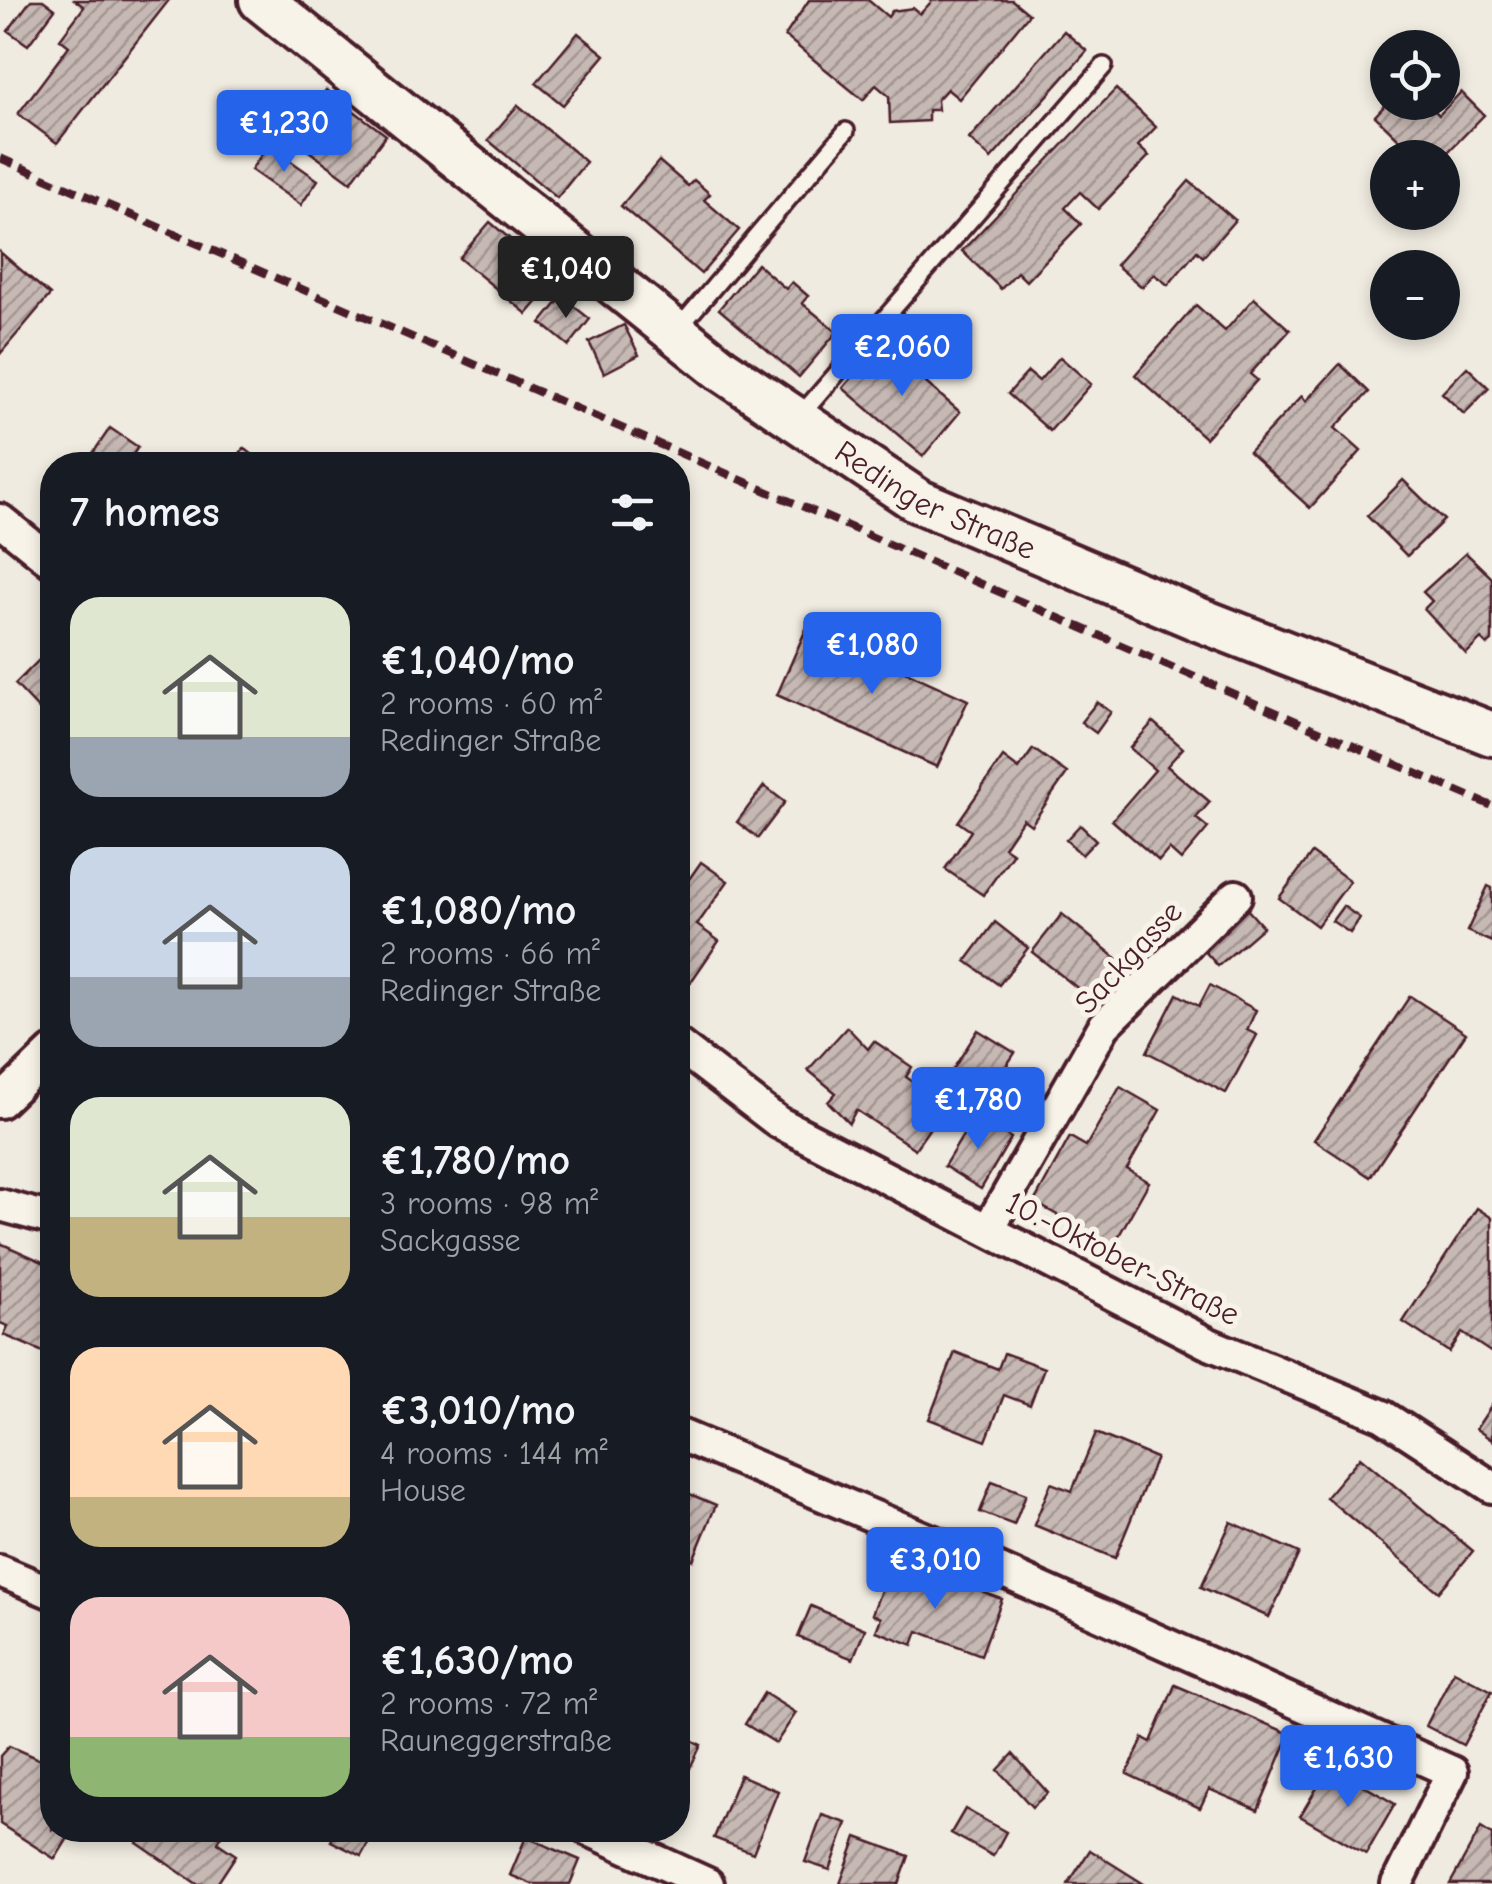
<!DOCTYPE html>
<meta charset="utf-8">
<style>
body{margin:0;font-family:"Comic Neue",sans-serif;background:#20242c;color:#f1f3f6;height:100vh;display:flex;flex-direction:column;font-size:38px;white-space:nowrap}
*{box-sizing:border-box;margin:0}
p{font-size:32px;color:#9ea1a6}
.icon{flex:none;width:55px;height:55px;fill:none;stroke:currentColor;stroke-width:2;stroke-linecap:round;stroke-linejoin:round}
.map{position:relative;flex:1;overflow:hidden}
.details{position:absolute;left:40px;top:452px;width:650px;height:1390px;display:flex;flex-direction:column;background:#171b24;border-radius:40px;box-shadow:0 5px 15px #0003}
.details>*{flex:none}
.tools{position:absolute;left:1370px;top:30px;display:grid;gap:20px}
.tools a{display:grid;place-items:center;width:90px;height:90px;border-radius:50%;background:#171b24;box-shadow:0 5px 15px #0003;font-size:50px}
.price{position:absolute;translate:-50% -85px;padding:0 22px;border-radius:10px;background:#2563eb;color:#fff;font-size:32px;line-height:65px;filter:drop-shadow(0 2px 5px #0008)}
.price::after{content:'';position:absolute;left:50%;top:60px;width:30px;height:22px;margin-left:-15px;background:inherit;clip-path:polygon(0 0,100% 0,50% 100%)}
.price.selected{background:#222;color:#fff}
ul{padding:0;list-style:none}
li{display:flex;align-items:center;gap:30px;height:250px;padding:0 30px}
li span{display:grid;place-items:center;flex:none;width:280px;height:200px;border-radius:30px;color:#555}
li>.icon{margin-inline-start:auto}
span .icon{width:120px;height:120px;fill:#fffc;stroke-width:1}
li b{font-size:42px}
h2{display:flex;justify-content:space-between;align-items:center;height:120px;padding:0 30px;font-size:42px}
.map>svg:first-child{display:block}
.building{fill:url(#building-hatch);stroke:#4a1f2b;stroke-width:2.5}
.lines{fill:none;stroke-linecap:round;stroke-linejoin:round}
.service-casing{stroke:#4a1f2b;stroke-width:22}
.minor-casing{stroke:#4a1f2b;stroke-width:38}
.secondary-casing{stroke:#4a1f2b;stroke-width:50}
.service{stroke:#f7f3e8;stroke-width:15}
.minor{stroke:#f7f3e8;stroke-width:30}
.secondary{stroke:#f7f3e8;stroke-width:42}
.rail{stroke:#4a1f2b;stroke-width:8;stroke-dasharray:15 8;stroke-linecap:butt}
.labels{text-anchor:middle;stroke-width:10;stroke-linejoin:round;paint-order:stroke}
.street-label{font-size:32px;fill:#4a1f2b;stroke:#f7f3e8}
</style>
<div class="map">
<svg width="1492" height="1884" viewBox="0 0 1492 1884">
<defs>
<pattern id="building-hatch" width="6" height="6" patternUnits="userSpaceOnUse" patternTransform="scale(2.5)"><rect width="6" height="6" fill="#c6b8b3"/><path d="M-1 1l2-2M0 6l6-6M5 7l2-2" fill="none" stroke="#a39592"/></pattern>
</defs>
<rect width="100%" height="100%" fill="#f0ebe0"/>
<filter id="ink" filterUnits="userSpaceOnUse"><feTurbulence type="fractalNoise" baseFrequency=".01" numOctaves="2"/><feDisplacementMap in="SourceGraphic" scale="20" xChannelSelector="R" yChannelSelector="G"/><feConvolveMatrix kernelMatrix="1 2 1 2 8 2 1 2 1" color-interpolation-filters="sRGB"/></filter>
<g filter="url(#ink)">
<g class="building">
<path d="M31 0H43L55 9 28 45 8 31Z"/>
<path d="M75 0H169L57 143 18 114 69 46 60 39 84 7Z"/>
<path d="M809 0H868L888 17 892 11 913 8 920 14 933 0H1012L1029 14 959 99 947 89 937 100 938 110H928V121L890 123 889 96 876 85 863 100 785 36Z"/>
<path d="M1064 31 1087 51 991 159 969 139Z"/>
<path d="M578 33 605 55 563 105 536 83Z"/>
<path d="M1116 89 1156 127 1138 146 1149 156 1098 209 1080 192 1065 208 1081 224 1026 281 1017 272 1001 289 962 251Z"/>
<path d="M326 90 386 135 351 182 306 149 311 141 296 130Z"/>
<path d="M1461 92 1484 115 1442 158 1414 136 1405 145 1375 116 1388 102H1426L1439 115Z"/>
<path d="M518 105 586 162 557 198 488 140Z"/>
<path d="M268 145 318 180 301 205 251 170Z"/>
<path d="M659 161 688 186 694 180 710 194 704 200 739 230 701 274 621 206Z"/>
<path d="M1189 181 1235 220 1203 257 1197 251 1168 285 1154 274 1142 287 1116 265Z"/>
<path d="M490 222 557 279 527 314 459 258Z"/>
<path d="M0 252 50 295 0 354Z"/>
<path d="M757 264 786 289 792 282 808 296 802 303 837 332 799 377 719 309Z"/>
<path d="M562 297 590 319 569 346 541 323Z"/>
<path d="M1254 298 1290 330 1250 374 1257 380 1205 438 1135 375 1196 305 1225 331Z"/>
<path d="M624 325 639 355 604 373 589 342Z"/>
<path d="M881 344 910 368 915 362 932 376 926 383 960 412 923 456 843 388Z"/>
<path d="M1060 357 1091 384 1050 431 1008 394 1028 372 1039 381Z"/>
<path d="M1340 364 1369 392 1335 428 1361 451 1310 508 1249 452 1302 396 1306 401Z"/>
<path d="M1467 367 1489 388 1464 414 1442 393Z"/>
<path d="M110 428 138 447 126 465H85Z"/>
<path d="M244 448 266 465H231Z"/>
<path d="M1403 480 1444 520 1407 556 1367 516Z"/>
<path d="M1466 553 1492 578V641L1487 645 1481 639 1466 654 1424 609 1432 601 1423 592Z"/>
<path d="M807 627 968 700 937 767 777 695Z"/>
<path d="M52 647V723L15 684Z"/>
<path d="M1097 702 1111 712 1096 733 1081 722Z"/>
<path d="M1153 722 1183 748 1167 766 1210 802 1196 818 1208 828 1181 860 1169 849 1159 861 1112 820 1155 770 1130 748Z"/>
<path d="M1033 749 1067 773 1031 825 1023 819 1004 847 1013 853 983 895 945 869 971 831 958 822 1003 757 1019 769Z"/>
<path d="M764 786 785 802 758 838 737 822Z"/>
<path d="M1080 825 1096 840 1082 855 1066 840Z"/>
<path d="M1312 853 1350 881 1317 926 1279 898Z"/>
<path d="M701 862 728 881 697 925 719 941 686 989 678 983V895Z"/>
<path d="M1488 886 1492 888V942L1467 931Z"/>
<path d="M1343 906 1360 918 1350 933 1332 921Z"/>
<path d="M1247 909 1263 927 1218 966 1202 948Z"/>
<path d="M1062 914 1125 965 1095 1002 1032 952Z"/>
<path d="M995 922 1028 948 999 985 966 961Z"/>
<path d="M1210 985 1256 1010 1247 1030 1257 1035 1226 1093 1147 1052 1177 994 1199 1006Z"/>
<path d="M1410 996 1466 1033 1370 1177 1314 1140Z"/>
<path d="M847 1027 868 1049 874 1041 912 1067 906 1077 946 1105 915 1149 856 1110 849 1123 828 1102 836 1093 808 1070Z"/>
<path d="M978 1030 1015 1053 987 1095 952 1071Z"/>
<path d="M1120 1087 1160 1110 1127 1169 1149 1182 1113 1246 1034 1202 1070 1137 1086 1146Z"/>
<path d="M975 1116 1011 1138 981 1189 944 1166Z"/>
<path d="M1477 1208 1492 1218V1353L1462 1333 1449 1352 1403 1322Z"/>
<path d="M0 1243 52 1266 50 1355 4 1335 8 1326 0 1323Z"/>
<path d="M955 1352 998 1369 1004 1353 1044 1368 1030 1405 1004 1395 986 1441 929 1419Z"/>
<path d="M1492 1405V1440L1476 1429Z"/>
<path d="M1096 1433 1156 1458 1115 1558 1034 1525 1051 1483 1072 1491Z"/>
<path d="M1360 1457 1473 1551 1439 1592 1326 1497Z"/>
<path d="M992 1481 1026 1494 1014 1525 980 1512Z"/>
<path d="M678 1489 716 1505 693 1560 678 1553Z"/>
<path d="M1231 1522 1299 1553 1269 1617 1201 1587Z"/>
<path d="M889 1569 945 1590 949 1580 1002 1599 981 1655 918 1631 913 1645 876 1631 881 1618 872 1614Z"/>
<path d="M811 1606 865 1629 853 1659 798 1637Z"/>
<path d="M1454 1671 1492 1691 1463 1745 1426 1726Z"/>
<path d="M1175 1685 1290 1734 1258 1810 1209 1789 1200 1808 1127 1774 1143 1738 1151 1742Z"/>
<path d="M764 1693 796 1713 776 1743 745 1724Z"/>
<path d="M678 1733 701 1745 678 1793Z"/>
<path d="M9 1746 52 1765V1830H73L55 1859 0 1824V1756Z"/>
<path d="M1013 1754 1048 1793 1032 1807 998 1770Z"/>
<path d="M1330 1766 1395 1804 1366 1854 1300 1816Z"/>
<path d="M740 1775 778 1791 753 1853 714 1838Z"/>
<path d="M965 1809 1006 1832 993 1856 951 1833Z"/>
<path d="M822 1815 847 1823 830 1870 805 1862Z"/>
<path d="M1481 1828 1492 1835V1884H1450Z"/>
<path d="M145 1830H223L218 1843 236 1855 217 1884H197L137 1843Z"/>
<path d="M337 1830H356L371 1838 361 1856 331 1841Z"/>
<path d="M526 1837 580 1860 570 1884H532L510 1875Z"/>
<path d="M857 1837 909 1856 899 1884H840Z"/>
<path d="M1090 1850 1144 1884H1068Z"/>
</g>
<g class="lines">
<defs>
<g id="service">
<path d="M678 329 846 131"/>
<path d="M799 417 1104 66"/>
</g>
<g id="minor">
<path d="M0 520 52 562"/>
<path d="M678 1045 778 1122 1207 1343 1383 1416 1492 1487"/>
<path d="M0 1102 52 1052"/>
<path d="M0 1205 52 1219"/>
<path d="M989 1228 1104 1026 1236 896"/>
<path d="M678 1434 984 1563 1452 1772 1397 1884"/>
<path d="M0 1571 52 1593"/>
<path d="M589 1830 708 1884"/>
</g>
<g id="secondary">
<path id="s1" d="M261 0 721 369 918 501 1198 619 1492 734"/>
</g>
</defs>
<use href="#service" class="service-casing"/>
<use href="#minor" class="minor-casing"/>
<use href="#secondary" class="secondary-casing"/>
<use href="#service" class="service"/>
<use href="#minor" class="minor"/>
<use href="#secondary" class="secondary"/>
<path class="rail" d="M0 158 1492 806"/>
</g>
</g>
<g class="labels">
<g class="street-label">
<text dy="11" stroke="none"><textPath href="#s1" startOffset="842">Redinger Straße</textPath></text>
<text transform="translate(1128 957) rotate(-47)" y="11">Sackgasse</text>
<text transform="translate(1123 1258) rotate(27)" y="11">10.-Oktober-Straße</text>
</g>
</g>
</svg>
<div class="tools">
<a><svg class="icon" aria-label="locate" viewBox="0 0 24 24"><circle cx="12" cy="12" r="6"/><path d="M12 2v4M12 18v4M2 12h4M18 12h4"/></svg></a>
<a>+</a>
<a>−</a>
</div>
<b class="price" style="left:284px;top:175px">€1,230</b>
<b class="price selected" style="left:566px;top:321px">€1,040</b>
<b class="price" style="left:902px;top:399px">€2,060</b>
<b class="price" style="left:872px;top:697px">€1,080</b>
<b class="price" style="left:978px;top:1152px">€1,780</b>
<b class="price" style="left:935px;top:1612px">€3,010</b>
<b class="price" style="left:1348px;top:1810px">€1,630</b>
<section class="details">
<h2>7 homes<svg class="icon" aria-label="filters" viewBox="0 0 24 24"><path d="M4 7h16M4 17h16"/><circle cx="9" cy="7" r="2"/><circle cx="15" cy="17" r="2"/></svg></h2>
<ul>
<li><span style="background:linear-gradient(#dfe7d0 70%,#9aa5b1 0)"><svg class="icon" aria-label="home" viewBox="0 0 24 24"><path d="M3 11l9-7 9 7M6 9v11h12V9"/></svg></span><div><b>€1,040/mo</b><p>2 rooms · 60 m²</p><p>Redinger Straße</p></div></li>
<li><span style="background:linear-gradient(#c9d6e8 65%,#9aa5b1 0)"><svg class="icon" aria-label="home" viewBox="0 0 24 24"><path d="M3 11l9-7 9 7M6 9v11h12V9"/></svg></span><div><b>€1,080/mo</b><p>2 rooms · 66 m²</p><p>Redinger Straße</p></div></li>
<li><span style="background:linear-gradient(#dfe7d0 60%,#c2b280 0)"><svg class="icon" aria-label="home" viewBox="0 0 24 24"><path d="M3 11l9-7 9 7M6 9v11h12V9"/></svg></span><div><b>€1,780/mo</b><p>3 rooms · 98 m²</p><p>Sackgasse</p></div></li>
<li><span style="background:linear-gradient(#ffd9b3 75%,#c2b280 0)"><svg class="icon" aria-label="home" viewBox="0 0 24 24"><path d="M3 11l9-7 9 7M6 9v11h12V9"/></svg></span><div><b>€3,010/mo</b><p>4 rooms · 144 m²</p><p>House</p></div></li>
<li><span style="background:linear-gradient(#f6c9c9 70%,#8fb573 0)"><svg class="icon" aria-label="home" viewBox="0 0 24 24"><path d="M3 11l9-7 9 7M6 9v11h12V9"/></svg></span><div><b>€1,630/mo</b><p>2 rooms · 72 m²</p><p>Rauneggerstraße</p></div></li>
</ul>
</section>
</div>
